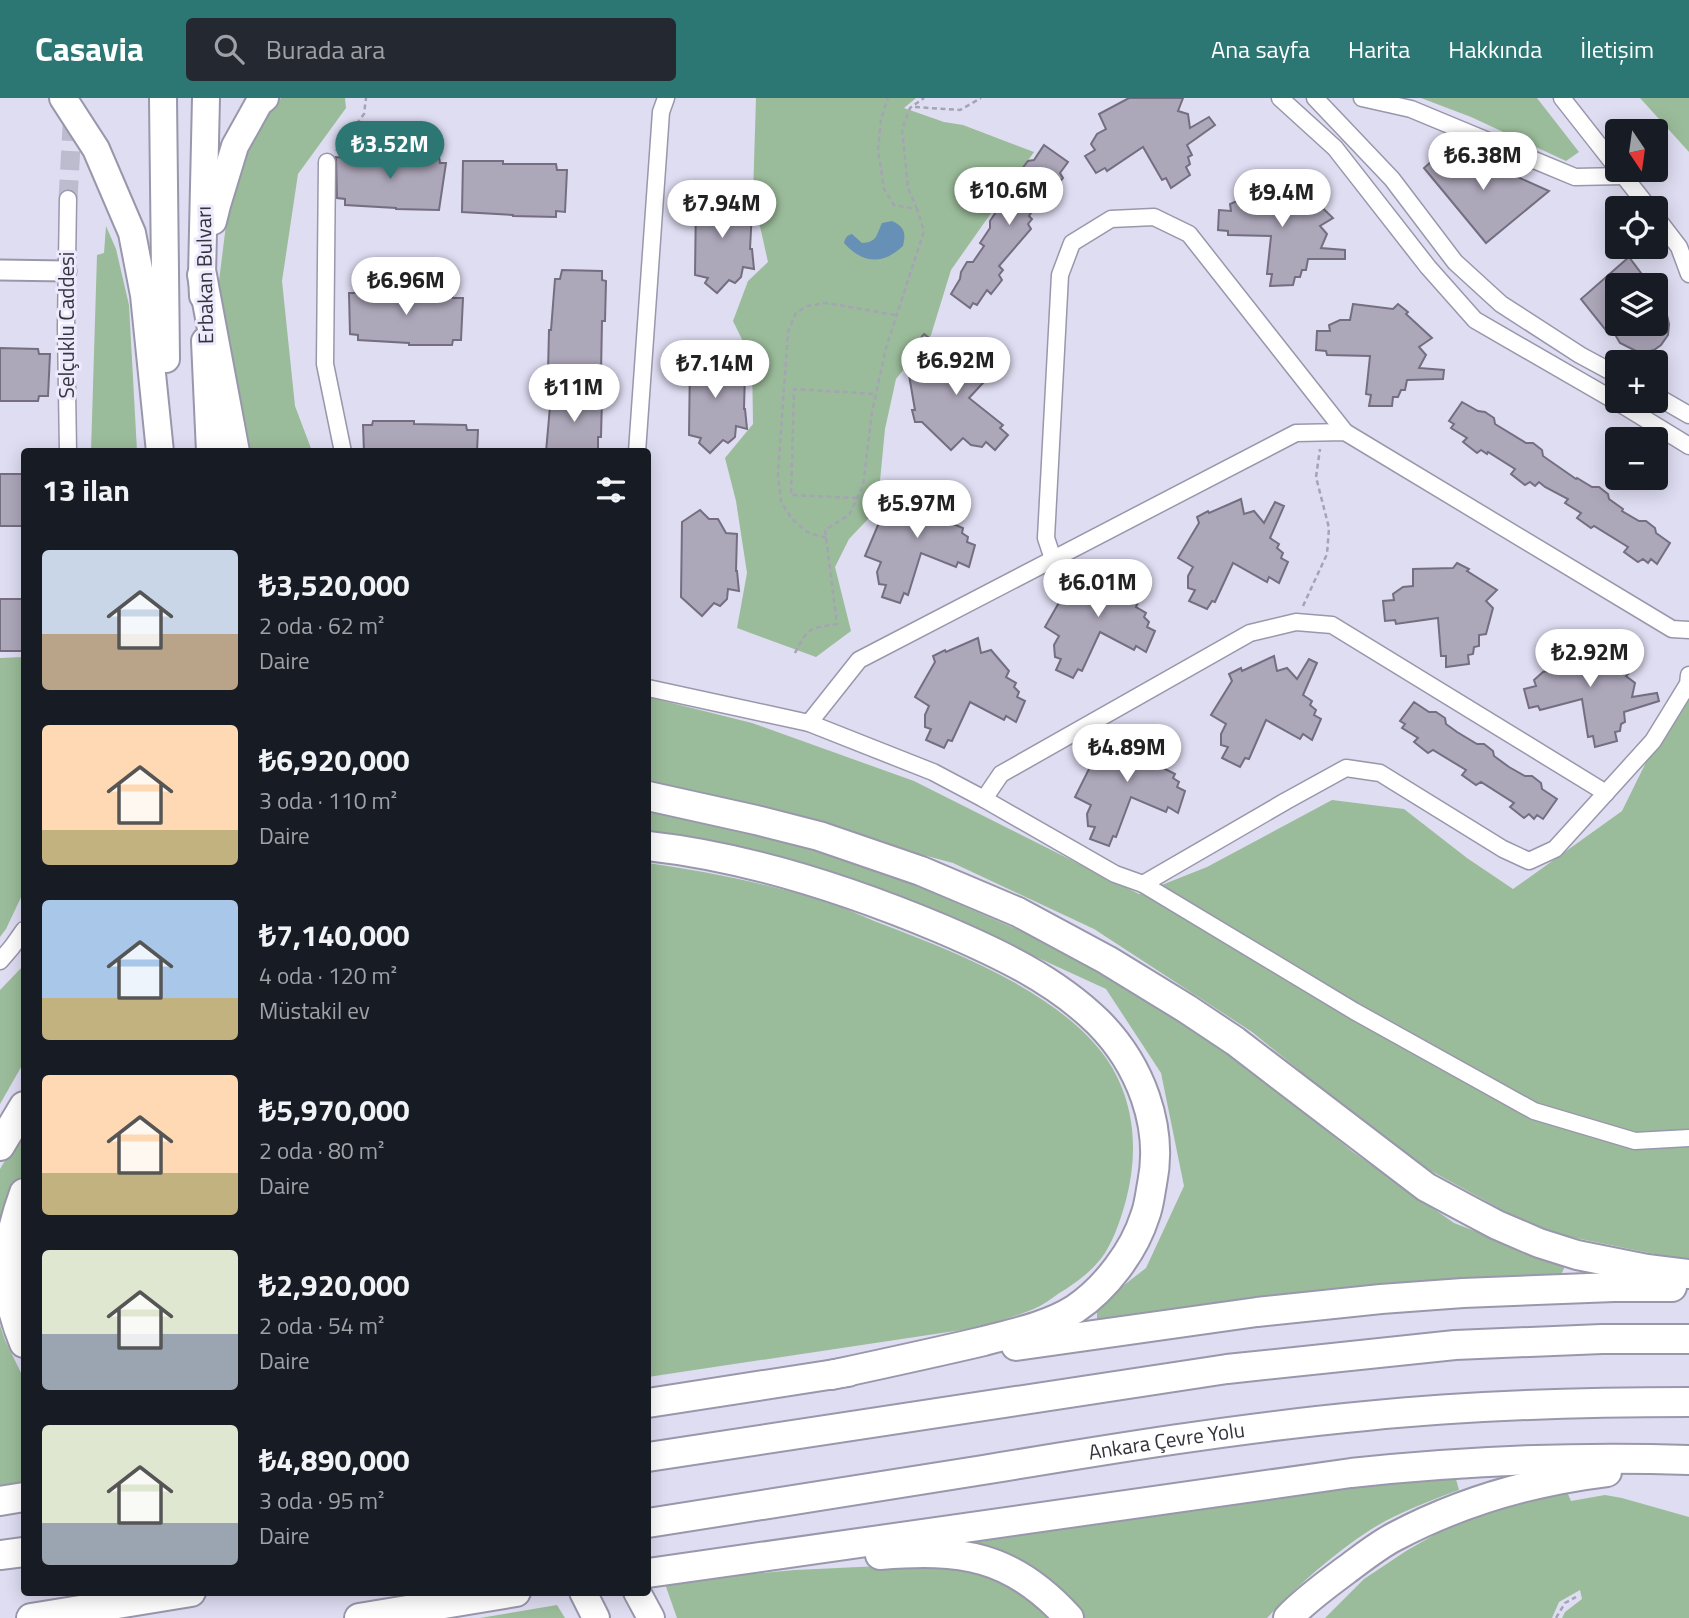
<!DOCTYPE html>
<html lang="tr">
<meta charset="utf-8">
<style>
body{margin:0;font-family:"Titillium Web",sans-serif;background:#242831;color:#f1f3f6;height:100vh;display:flex;flex-direction:column;font-size:26px;white-space:nowrap}
*{box-sizing:border-box;margin:0}
p{font-size:23px;color:#9ea1a6}
.icon{flex:none;width:38px;height:38px;fill:none;stroke:currentColor;stroke-width:2;stroke-linecap:round;stroke-linejoin:round}
.map{position:relative;flex:1;overflow:hidden}
.sheet{position:absolute;left:21px;top:350px;width:630px;height:1148px;display:flex;flex-direction:column;background:#171b24;border-radius:7px;box-shadow:0 4px 18px #0003}
.sheet>*{flex:none}
.needle{width:46px;rotate:167deg}
.tools{position:absolute;left:1605px;top:21px;display:grid;gap:14px}
.tools a{display:grid;place-items:center;width:63px;height:63px;border-radius:7px;background:#171b24;box-shadow:0 4px 18px #0003;font-size:35px}
.price{position:absolute;translate:-50% -60px;padding:0 16px;border-radius:24px;background:#fff;color:#222;font-size:23px;line-height:46px;filter:drop-shadow(0 2px 4px #0008)}
.price::after{content:'';position:absolute;left:50%;top:42px;width:21px;height:16px;margin-left:-10px;background:inherit;clip-path:polygon(0 0,100% 0,50% 100%)}
.price.current{background:#2c7673;color:#fff}
ul{padding:0;list-style:none}
li{display:flex;align-items:center;gap:21px;height:175px;padding:0 21px}
li span{display:grid;place-items:center;flex:none;width:196px;height:140px;border-radius:7px;color:#555}
li>.icon{margin-inline-start:auto}
span .icon{width:84px;height:84px;fill:#fffc;stroke-width:1}
li b{font-size:30px}
h2{display:flex;justify-content:space-between;align-items:center;height:84px;padding:0 21px;font-size:30px}
header{display:flex;align-items:center;gap:42px;box-sizing:border-box;height:98px;padding:0 35px;background:#2c7673;color:#fff}
header strong{font-size:33px}
nav{display:flex;gap:38px;margin-inline-start:auto;font-size:24px}
.search{width:490px;height:63px;background:#242831;display:flex;align-items:center;gap:18px;box-sizing:border-box;padding:0 24px;border-radius:7px;color:#9ea1a6;font-size:26px}
.map>svg:first-child{display:block}
.green{fill:#9bbc9a}
.water{fill:#6790b7}
.building{fill:#ada7ba;stroke:#746e80;stroke-width:2}
.lines{fill:none;stroke-linecap:round;stroke-linejoin:round}
.tertiary-tunnel{stroke:#bdbbce;stroke-width:19;stroke-dasharray:19 10;stroke-linecap:butt}
.minor-casing{stroke:#9997ab;stroke-width:19}
.tertiary-casing{stroke:#9997ab;stroke-width:23}
.trunk-casing{stroke:#9997ab;stroke-width:30}
.motorway-casing{stroke:#9997ab;stroke-width:32}
.path{stroke:#a5a4b5;stroke-width:2.5;stroke-dasharray:5 3.5;stroke-linecap:butt}
.minor{stroke:#fff;stroke-width:16}
.tertiary{stroke:#fff;stroke-width:19}
.trunk{stroke:#fff;stroke-width:26}
.motorway{stroke:#fff;stroke-width:28}
.labels{text-anchor:middle;stroke-width:6;stroke-linejoin:round;paint-order:stroke}
.street-label{font-size:21px;fill:#35343d;stroke:#eceafc}
</style>
<header>
<strong>Casavia</strong>
<div class="search"><svg class="icon" aria-label="search" viewBox="0 0 24 24"><circle cx="10" cy="10" r="6"/><path d="M15 15l6 6"/></svg>Burada ara</div>
<nav><a>Ana sayfa</a><a>Harita</a><a>Hakkında</a><a>İletişim</a></nav>
</header>
<div class="map">
<svg width="1689" height="1520" viewBox="0 0 1689 1520">
<rect width="100%" height="100%" fill="#dfddf2"/>
<g class="green">
<path d="M281 0H345L346 10 298 76 282 183 295 308 312 353H246L215 215 228 111 248 38Z"/>
<path d="M756 0H916L904 10 944 24 963 27 1034 54 951 172 931 237 896 281 885 331 880 383 869 420 849 441 835 469 851 533 816 559 737 530 747 475 736 403 725 360 753 326 752 262 733 223 748 183 768 164 753 97Z"/>
<path d="M1421 0H1537L1579 54 1566 63 1471 19Z"/>
<path d="M1640 0H1689V54Z"/>
<path d="M106 128 116 151 129 207 137 353H91L97 157 104 155Z"/>
<path d="M24 559V793L6 831 0 839V560Z"/>
<path d="M1689 577V1163L1541 1133 1409 1061 1252 934 1094 831 953 765 648 683V599L752 625 914 683 1139 796 1207 769 1332 702 1404 711 1467 760 1513 791 1622 713Z"/>
<path d="M648 707 845 757 1104 869 1253 973 1353 1054 1454 1125 1565 1168 1559 1182 1097 1227V1208L1146 1170 1184 1088 1161 975 1106 891 918 805 668 735H648Z"/>
<path d="M648 765C705 773 763 785 818 801 840 807 861 818 882 826 955 854 1059 894 1106 960 1135 1002 1139 1053 1126 1102 1121 1120 1115 1139 1105 1155 1095 1170 1081 1181 1066 1191 1057 1196 1049 1203 1040 1208 1019 1218 997 1224 975 1230L648 1279Z"/>
<path d="M24 867V964L0 1006V892Z"/>
<path d="M24 1031V1077L0 1120V1071Z"/>
<path d="M0 1227 5 1242 24 1281V1385L0 1389Z"/>
<path d="M1454 1374 1459 1392C1429 1403 1397 1415 1370 1432 1333 1456 1297 1488 1267 1520H1082L963 1450 962 1436Z"/>
<path d="M1565 1389 1571 1403 1605 1397 1622 1400 1689 1419V1520H1562L1565 1514 1582 1501 1580 1492 1559 1504 1552 1520H1325L1364 1481 1406 1453 1448 1429 1490 1411Z"/>
<path d="M902 1467C967 1469 1001 1474 1050 1520H677L665 1486 728 1478 795 1472Z"/>
<path d="M557 1507 565 1520H480Z"/>
</g>
<path class="water" d="M892 123C905 129 906 135 903 148 883 167 863 166 844 145 845 140 847 137 852 136L862 145C877 144 876 138 882 125Z"/>
<g class="building">
<path d="M1129 0H1183L1178 13 1188 16 1190 30 1209 19 1215 27 1187 47 1192 57 1188 59 1190 66 1186 69 1190 77 1171 90 1166 80 1162 82 1143 49 1107 73 1105 70 1096 75 1085 58 1095 52 1091 46 1097 36 1106 31 1099 16Z"/>
<path d="M1044 47 1068 64 1060 75 1063 80 1052 94 1047 90 1029 118 1032 121 1028 126 1031 131 999 168 1003 172 999 177 1002 182 991 196 987 192 977 207 973 205 970 210 951 196 960 181 961 174 967 164H973L984 148 980 145 990 130V123L996 114 1002 113 1014 95 1012 94 1021 79V72L1028 63 1034 62Z"/>
<path d="M1459 53 1549 93 1486 145 1424 70 1442 54 1449 63Z"/>
<path d="M346 56H386V59H439L440 65H446L439 112 396 111V110L345 107V101L337 100 336 59 345 60Z"/>
<path d="M463 63H503V66H556L557 72H567L565 114 556 113V119L513 118V117L462 114Z"/>
<path d="M1254 85 1294 91 1299 86 1309 94 1307 95 1333 120 1320 128 1327 136 1321 150 1345 152V161H1308L1306 172H1302L1300 179H1295L1293 187 1270 188 1272 176H1267L1271 138 1228 137V133L1218 132 1219 112 1231 113 1230 106 1241 101 1251 102Z"/>
<path d="M714 89 724 99 733 98 741 113H752L750 151H752L754 171 743 169 741 179 735 185 729 182 717 195 705 185 708 180 695 177 696 102Z"/>
<path d="M1629 159 1650 187H1617V226H1656V192L1661 191 1669 226 1668 237 1661 247 1654 252 1646 254H1638L1620 245 1613 233 1609 236 1581 201Z"/>
<path d="M562 172 602 173V182L606 183 605 223H602L601 275H599V285L548 274 549 232H551L555 181H560Z"/>
<path d="M359 191H399V194L452 195 453 200H463L461 242H453L452 247H409V245L358 242V237L350 236 349 195H358Z"/>
<path d="M1353 206 1393 211 1398 206 1408 214 1406 216 1432 240 1419 249 1426 257 1419 270 1444 272 1443 281 1407 282 1405 292H1401L1398 299H1393L1392 308H1369L1371 297 1366 296 1370 258 1327 257 1326 253 1316 252 1317 233H1330L1329 227 1340 222H1350Z"/>
<path d="M924 236 954 259 962 251 965 254 971 250 975 253 981 247 1000 260 991 268 995 272 969 300 1003 327 1000 330 1008 337 995 352 986 344 982 349 971 347 963 340 951 352 922 324H915L912 312H915L909 277 924 278V267L937 260 918 243Z"/>
<path d="M708 249 717 259 726 258 734 272 745 273 744 311H745L747 331 736 328 735 339 728 345 723 342 710 355 699 345 701 340 689 337 690 262Z"/>
<path d="M0 250 38 251 39 256H50L48 298H39L38 303H0Z"/>
<path d="M551 297 602 300 601 339H598V354H546Z"/>
<path d="M1462 304 1478 313 1485 314 1494 320 1495 326 1526 345H1533L1542 352 1543 358 1576 381 1577 380 1592 389H1599L1608 396 1609 401 1623 411 1622 413 1639 423H1646L1655 430 1656 435 1670 445 1657 466 1651 461 1648 465 1643 461 1638 464 1624 454 1628 449 1594 428 1591 430 1577 420 1581 415 1565 405 1568 401 1545 389 1539 384 1535 388 1530 384 1525 387 1511 376 1515 371 1488 354 1487 356 1481 352 1477 355 1463 344 1467 340 1451 330 1454 326 1449 323Z"/>
<path d="M373 323H414V326L466 327 467 332H478L477 354H364L363 327H372Z"/>
<rect x="0" y="376" width="24" height="52"/>
<path d="M954 389 963 392 953 426 963 430 962 435 968 439 967 444 975 447 969 469 958 464 956 469 921 455 908 497 904 495 900 505 882 499 886 487 879 486 877 474 881 464 865 458 881 420 878 414 888 407 890 409 920 391 925 405 934 401 945 411Z"/>
<path d="M1241 401 1244 416 1254 413 1264 425 1275 404 1284 408 1270 440 1279 446 1277 450 1283 455 1281 460 1288 464 1279 485 1269 479 1267 484 1233 465 1215 504 1212 503 1207 511 1189 503 1195 492 1188 490V478L1193 469 1178 460 1199 425 1197 419 1208 413 1209 415Z"/>
<path d="M700 412 709 421H718L726 435 737 436 736 473H737L739 493 728 491 727 501 720 508 714 505 702 518 681 499 682 424Z"/>
<path d="M1457 465 1469 471 1467 473 1497 492 1486 503 1493 510 1486 536 1479 537V548L1474 549 1473 556 1468 557 1469 566 1446 569V558H1441L1438 520 1396 526 1395 522 1385 523 1383 503 1394 502 1393 496 1403 489 1413 488V471L1453 470Z"/>
<path d="M1108 470 1111 485 1121 482 1130 493 1142 473 1150 477 1136 509 1146 515 1144 519 1149 524 1147 529 1155 533 1146 554 1136 548 1134 552 1100 534 1082 573 1078 571 1073 580 1056 572 1061 561 1055 559 1054 547 1059 538 1045 529 1065 494 1063 488 1074 482 1075 484Z"/>
<rect x="0" y="501" width="24" height="52"/>
<path d="M978 540 981 555 991 552 1009 573 1006 579 1016 585 1014 589 1019 594 1017 599 1025 603 1016 624 1006 618 1004 622 970 604 952 643 948 642 944 650 926 642 931 631 925 629V617L929 608 915 599 935 564 933 558 945 552 946 554Z"/>
<path d="M1594 544 1606 548 1605 551 1636 567 1626 578 1635 585 1632 599 1657 595 1659 603 1624 614 1625 624 1621 626 1620 633 1615 634 1617 643 1595 649 1593 638 1588 639 1582 601 1540 612 1538 608 1529 610 1524 591 1536 588 1534 582 1543 574 1553 572 1551 555 1591 549Z"/>
<path d="M1274 558 1277 573 1287 570 1297 581 1309 561 1317 565 1303 597 1312 603 1310 607 1316 612 1314 617 1321 621 1312 642 1303 636 1300 641 1266 622 1249 661 1245 660 1240 669 1222 660 1228 649 1221 647V636L1226 626 1211 617 1232 583 1229 576 1241 570 1242 573Z"/>
<path d="M1414 604 1429 614H1436L1445 620 1446 626 1457 634 1477 646H1484L1493 653 1494 658 1509 669 1525 678H1532L1541 685 1542 691 1557 701 1543 721 1537 717 1534 721 1529 716 1524 720 1510 709 1514 705 1481 684 1476 687 1462 677 1466 672 1433 652 1428 655 1414 644 1418 640 1402 630 1405 626 1400 623Z"/>
<path d="M1132 634 1137 649 1146 646 1157 655 1166 635 1175 638 1165 671 1175 676 1173 680 1179 684 1177 689 1185 693 1178 715 1168 709 1166 714 1131 699 1116 739 1113 738 1109 748 1090 741 1095 729 1088 728 1087 716 1091 707 1075 699 1093 663 1090 656 1100 649 1102 652Z"/>
</g>
<g class="lines">
<path class="tertiary-tunnel" d="M68 101 73 12"/>
<defs>
<g id="minor">
<path d="M1280 0 1335 50 1428 169 1475 222 1624 308 1689 348"/>
<path d="M1315 0 1392 81 1455 164 1501 206 1580 257 1617 277"/>
<path d="M1362 0 1411 11 1575 79 1624 78"/>
<path d="M1562 0 1617 70"/>
<path d="M327 64 325 266 343 354"/>
<path d="M1619 72 1649 110"/>
<path d="M1656 119 1679 149 1689 176"/>
<path d="M1656 298 1689 317"/>
<path d="M68 354 66 229 68 101"/>
<path d="M637 354 661 14 666 0"/>
<path d="M1053 461 1046 440 1060 177 1072 145 1111 121 1154 119 1189 136 1345 334"/>
<path d="M648 590 809 625 933 674 984 701 1115 776 1143 786 1354 913 1534 1013 1635 1043 1689 1040"/>
<path d="M809 625 859 562 1296 335 1345 334 1672 531 1689 532"/>
<path d="M984 701 1001 676 1250 535 1296 524 1332 527 1606 695"/>
<path d="M1143 786 1286 703 1346 670 1380 675 1503 751 1529 763 1555 751 1653 643 1688 586 1689 577"/>
<path d="M0 863 12 849 24 832"/>
</g>
<path id="tertiary" d="M0 172 66 173"/>
<g id="trunk">
<path d="M63 0 96 51 132 135 144 197 160 354"/>
<path d="M163 0 166 261"/>
<path d="M213 123 217 107 235 48 259 5 265 0"/>
<path d="M203 198 202 177 206 0"/>
<path d="M205 243 210 354"/>
<path d="M583 1494 596 1520"/>
<path d="M637 1494 651 1520"/>
</g>
<g id="motorway">
<path d="M202 177 235 354"/>
<path d="M648 698 756 722 819 738 921 773 1018 814 1107 862 1187 911 1235 943 1426 1089 1465 1110 1497 1127 1539 1145 1577 1157 1647 1171 1689 1176"/>
<path d="M648 748C748 759 849 792 942 831 998 855 1054 881 1098 924 1140 966 1164 1028 1152 1086 1150 1096 1149 1108 1145 1118 1134 1153 1106 1190 1075 1211 1048 1228 1014 1235 984 1243 933 1255 882 1266 831 1277"/>
<path d="M0 1048 24 1008"/>
<path d="M24 1095C4 1150 1 1190 24 1245"/>
<path d="M1016 1248 1257 1214 1381 1201 1463 1195 1614 1189H1672"/>
<path d="M648 1305 848 1274"/>
<path d="M648 1359 1227 1271 1455 1247 1602 1241H1689"/>
<path d="M0 1403 24 1399"/>
<path id="s1" d="M648 1425C759 1408 871 1390 983 1372 1110 1351 1237 1330 1366 1318 1473 1307 1581 1304 1689 1304"/>
<path d="M0 1457 24 1454"/>
<path d="M880 1457C961 1451 1011 1456 1069 1520"/>
<path d="M648 1475 1351 1375C1464 1363 1576 1358 1689 1362"/>
<path d="M31 1520 191 1494"/>
<path d="M359 1520 516 1494"/>
<path d="M1288 1520C1305 1502 1326 1487 1346 1472 1361 1461 1377 1448 1394 1439 1460 1404 1533 1383 1607 1374"/>
</g>
</defs>
<use href="#minor" class="minor-casing"/>
<use href="#tertiary" class="tertiary-casing"/>
<use href="#trunk" class="trunk-casing"/>
<use href="#motorway" class="motorway-casing"/>
<g class="path">
<path d="M915 9 960 12 981 0"/>
<path d="M336 53 364 16 366 0"/>
<path d="M917 111 908 90 902 31 910 10 924 0"/>
<path d="M857 400 791 397 794 291 874 296"/>
<path d="M826 440 807 434 792 421 781 404 778 376 788 234 796 215 807 208 827 205 895 217"/>
<path d="M1303 508 1327 456 1329 430 1316 379 1320 351"/>
<path d="M795 555C808 529 809 531 837 526L825 432 849 417 863 388 872 314 886 250 924 133 917 111 894 107 884 91 878 52 881 21 888 0"/>
<path d="M1556 1520 1565 1505 1576 1499"/>
</g>
<use href="#minor" class="minor"/>
<use href="#tertiary" class="tertiary"/>
<use href="#trunk" class="trunk"/>
<use href="#motorway" class="motorway"/>
</g>
<g class="labels">
<g class="street-label">
<text transform="translate(205 177) rotate(-91)" y="7">Erbakan Bulvarı</text>
<text transform="translate(67 227) rotate(-90)" y="7">Selçuklu Caddesi</text>
<text dy="7" stroke="none"><textPath href="#s1" startOffset="525">Ankara Çevre Yolu</textPath></text>
</g>
</g>
</svg>
<div class="tools">
<a><svg class="needle" viewBox="-14 -14 28 28"><path d="M0-13l5 13h-10z" fill="#e53935"/><path d="M0 13l5-13h-10z" fill="#9ea1a6"/></svg></a>
<a><svg class="icon" aria-label="locate" viewBox="0 0 24 24"><circle cx="12" cy="12" r="6"/><path d="M12 2v4M12 18v4M2 12h4M18 12h4"/></svg></a>
<a><svg class="icon" aria-label="layers" viewBox="0 0 24 24"><path d="M12 4l9 5-9 5-9-5zM3 14l9 5 9-5"/></svg></a>
<a>+</a>
<a>−</a>
</div>
<b class="price current" style="left:390px;top:83px">₺3.52M</b>
<b class="price" style="left:1483px;top:94px">₺6.38M</b>
<b class="price" style="left:1009px;top:129px">₺10.6M</b>
<b class="price" style="left:1282px;top:131px">₺9.4M</b>
<b class="price" style="left:722px;top:142px">₺7.94M</b>
<b class="price" style="left:406px;top:219px">₺6.96M</b>
<b class="price" style="left:956px;top:299px">₺6.92M</b>
<b class="price" style="left:715px;top:302px">₺7.14M</b>
<b class="price" style="left:574px;top:326px">₺11M</b>
<b class="price" style="left:917px;top:442px">₺5.97M</b>
<b class="price" style="left:1098px;top:521px">₺6.01M</b>
<b class="price" style="left:1590px;top:591px">₺2.92M</b>
<b class="price" style="left:1127px;top:686px">₺4.89M</b>
<section class="sheet">
<h2>13 ilan<svg class="icon" aria-label="filters" viewBox="0 0 24 24"><path d="M4 7h16M4 17h16"/><circle cx="9" cy="7" r="2"/><circle cx="15" cy="17" r="2"/></svg></h2>
<ul>
<li><span style="background:linear-gradient(#c9d6e8 60%,#b9a48a 0)"><svg class="icon" aria-label="home" viewBox="0 0 24 24"><path d="M3 11l9-7 9 7M6 9v11h12V9"/></svg></span><div><b>₺3,520,000</b><p>2 oda · 62 m²</p><p>Daire</p></div></li>
<li><span style="background:linear-gradient(#ffd9b3 75%,#c2b280 0)"><svg class="icon" aria-label="home" viewBox="0 0 24 24"><path d="M3 11l9-7 9 7M6 9v11h12V9"/></svg></span><div><b>₺6,920,000</b><p>3 oda · 110 m²</p><p>Daire</p></div></li>
<li><span style="background:linear-gradient(#a9c7e8 70%,#c2b280 0)"><svg class="icon" aria-label="home" viewBox="0 0 24 24"><path d="M3 11l9-7 9 7M6 9v11h12V9"/></svg></span><div><b>₺7,140,000</b><p>4 oda · 120 m²</p><p>Müstakil ev</p></div></li>
<li><span style="background:linear-gradient(#ffd9b3 70%,#c2b280 0)"><svg class="icon" aria-label="home" viewBox="0 0 24 24"><path d="M3 11l9-7 9 7M6 9v11h12V9"/></svg></span><div><b>₺5,970,000</b><p>2 oda · 80 m²</p><p>Daire</p></div></li>
<li><span style="background:linear-gradient(#dfe7d0 60%,#9aa5b1 0)"><svg class="icon" aria-label="home" viewBox="0 0 24 24"><path d="M3 11l9-7 9 7M6 9v11h12V9"/></svg></span><div><b>₺2,920,000</b><p>2 oda · 54 m²</p><p>Daire</p></div></li>
<li><span style="background:linear-gradient(#dfe7d0 70%,#9aa5b1 0)"><svg class="icon" aria-label="home" viewBox="0 0 24 24"><path d="M3 11l9-7 9 7M6 9v11h12V9"/></svg></span><div><b>₺4,890,000</b><p>3 oda · 95 m²</p><p>Daire</p></div></li>
</ul>
</section>
</div>
